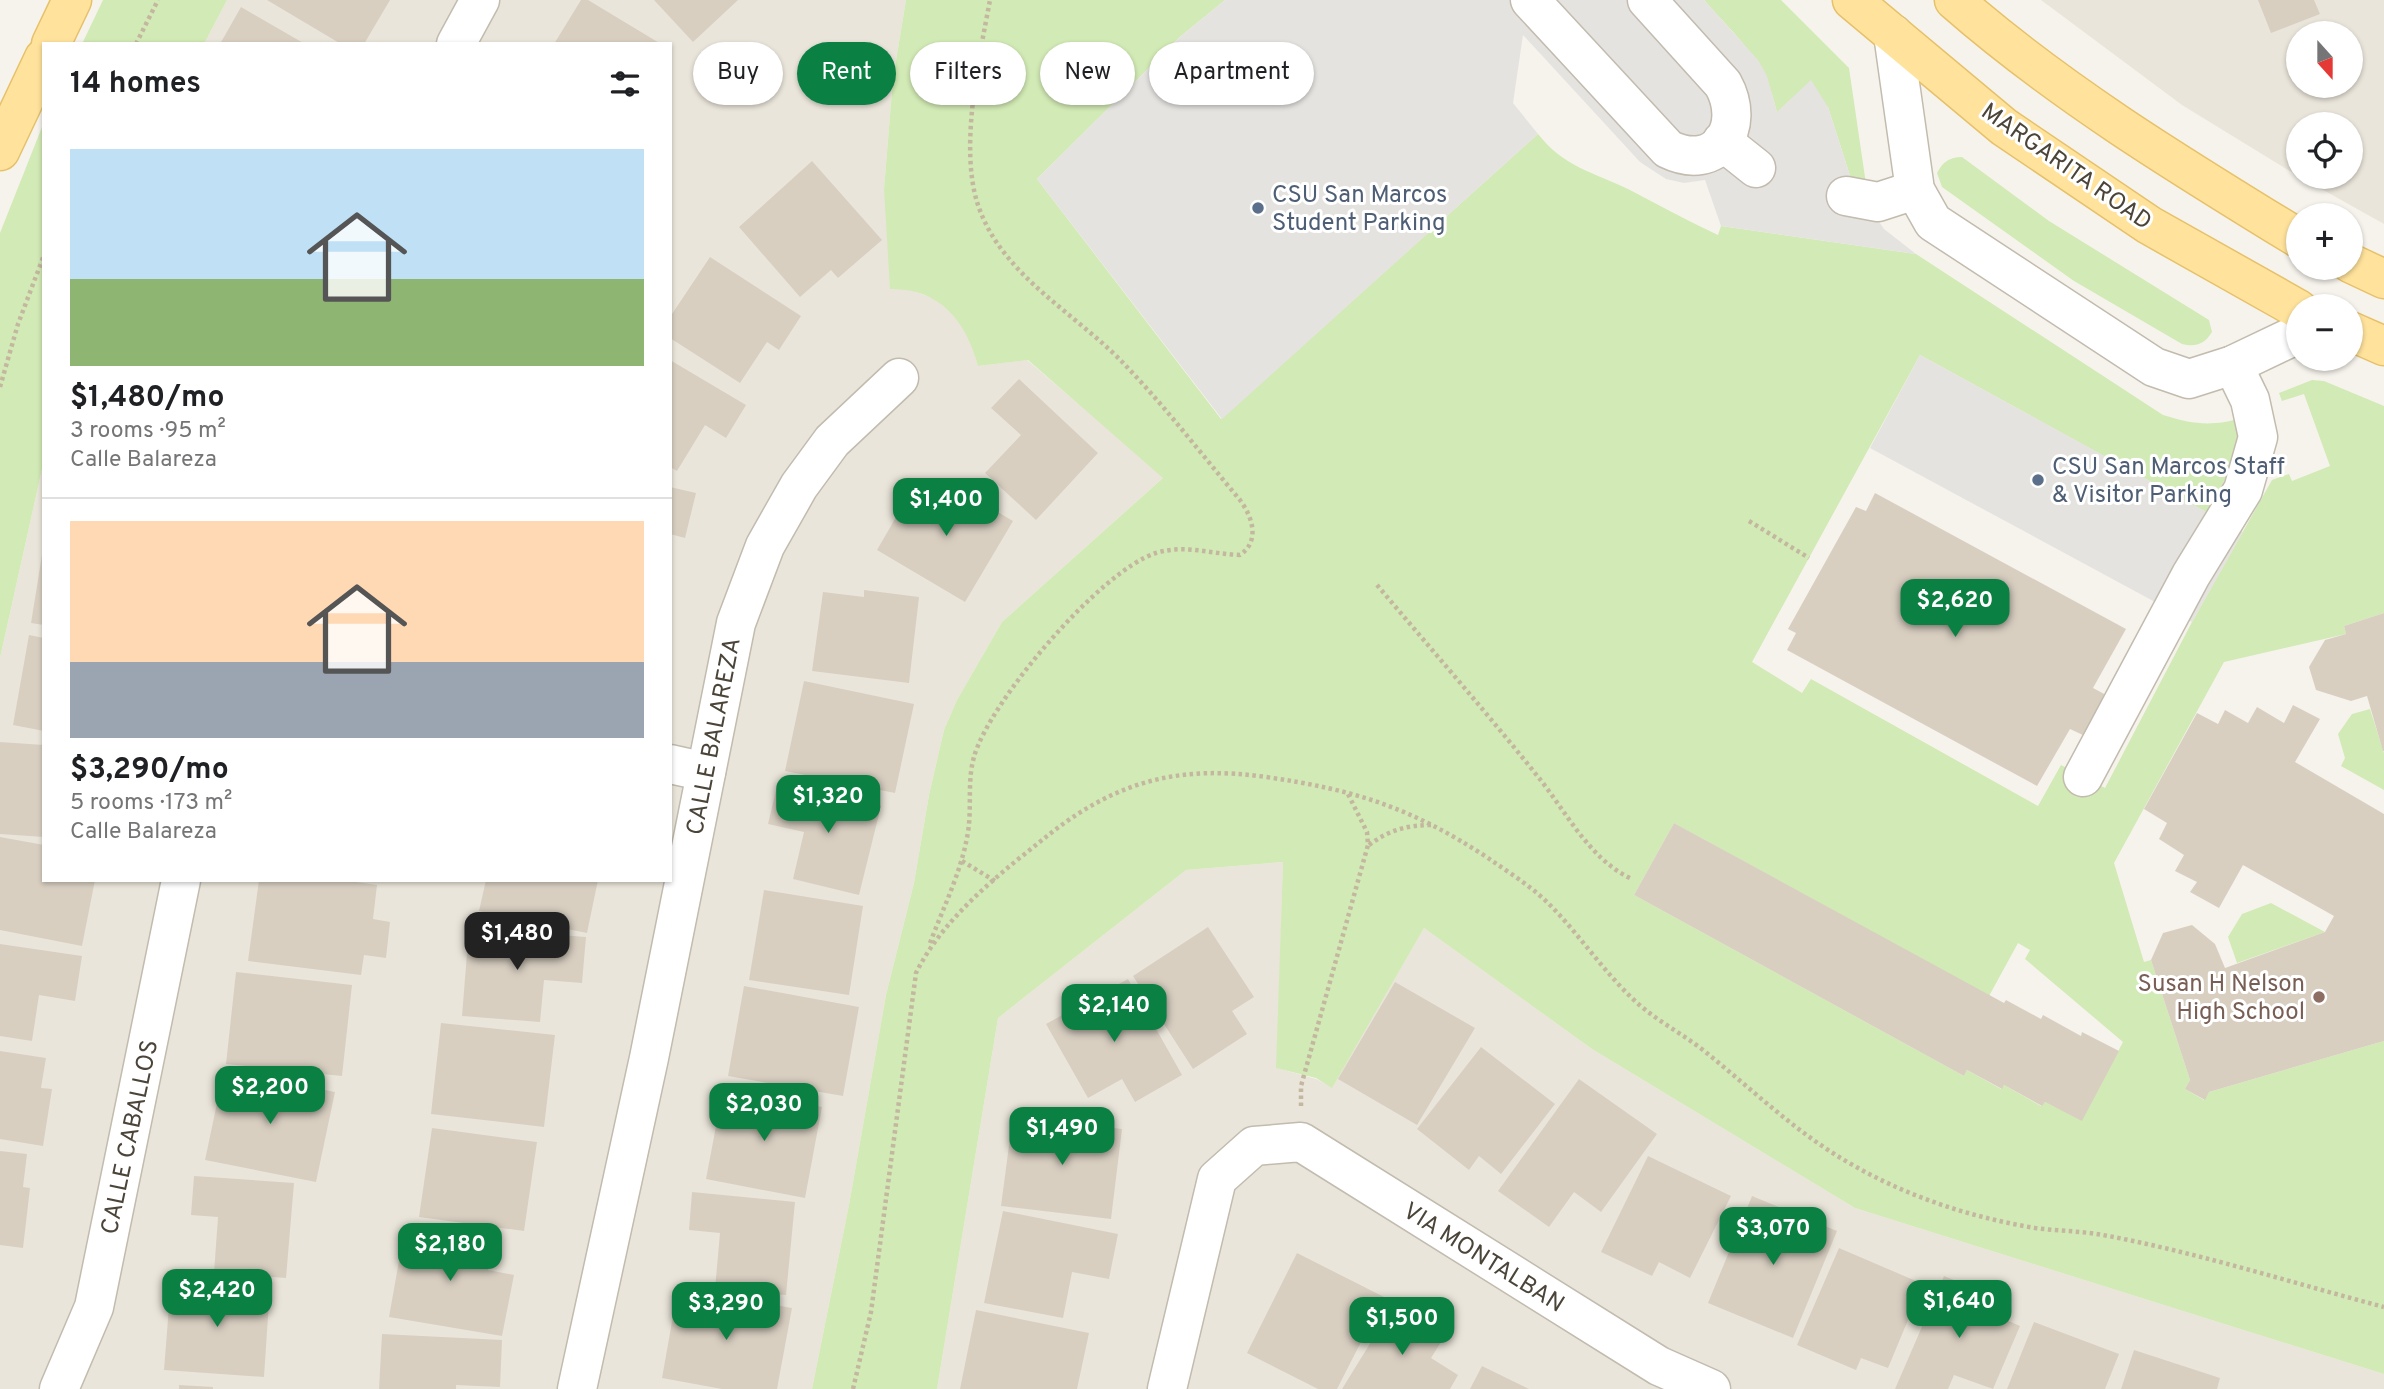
<!DOCTYPE html>
<meta charset="utf-8">
<style>
body{margin:0;font-family:Overpass,sans-serif;background:#f2f2f2;color:#202124;height:100vh;display:flex;flex-direction:column;font-size:26px;white-space:nowrap}
*{box-sizing:border-box;margin:0}
p{font-size:23px;color:#757577}
.icon{flex:none;width:38px;height:38px;fill:none;stroke:currentColor;stroke-width:2;stroke-linecap:round;stroke-linejoin:round}
.map{position:relative;flex:1;overflow:hidden}
.drawer{position:absolute;left:42px;top:42px;width:630px;height:840px;display:flex;flex-direction:column;background:#fff;border-radius:0px;box-shadow:0 2px 5px #0004}
.drawer>*{flex:none}
.top-card{position:absolute;left:693px;top:42px;width:665px;height:63px;display:flex;gap:14px}
.needle{width:46px;rotate:159deg}
.buttons{position:absolute;left:2286px;top:21px;display:grid;gap:14px}
.buttons a{display:grid;place-items:center;width:77px;height:77px;border-radius:50%;background:#fff;box-shadow:0 2px 5px #0004;font-size:35px}
.price{position:absolute;translate:-50% -60px;padding:0 16px;border-radius:14px;background:#0b8043;color:#fff;font-size:23px;line-height:46px;filter:drop-shadow(0 2px 4px #0008)}
.price::after{content:'';position:absolute;left:50%;top:42px;width:21px;height:16px;margin-left:-10px;background:inherit;clip-path:polygon(0 0,100% 0,50% 100%)}
.price.active{background:#222;color:#fff}
ul{padding:0;list-style:none}
li{display:grid;align-content:center;gap:14px;height:371px;padding:0 28px}
li+li{border-top:2px solid #e0e0e0}
li span{display:grid;place-items:center;height:217px;border-radius:0px;color:#555}
li>.icon{margin-inline-start:auto}
span .icon{width:126px;height:126px;fill:#fffc;stroke-width:1}
li b{font-size:30px}
h2{display:flex;justify-content:space-between;align-items:center;height:84px;padding:0 28px;font-size:30px}
.tag{padding:0 24px;border-radius:32px;background:#fff;box-shadow:0 2px 5px #0004;font-size:24px;line-height:63px}
.tag.active{background:#0b8043;color:#fff}
.map>svg:first-child{display:block}
.residential{fill:#eae5da;fill-rule:evenodd}
.green{fill:#d2eab5;fill-rule:evenodd}
.parking{fill:#e5e3e0}
.building{fill:#d8cfc1}
.lines{fill:none;stroke-linecap:round;stroke-linejoin:round}
.minor-casing{stroke:#c2bbae;stroke-width:41}
.major-casing{stroke:#e6c16a;stroke-width:41}
.path{stroke:#c4b79f;stroke-width:4.5;stroke-dasharray:3.5 3.5;stroke-linecap:butt}
.minor{stroke:#fff;stroke-width:38}
.major{stroke:#ffe39c;stroke-width:38}
.service-dot{fill:#5c6f8a;stroke:#fff;stroke-width:2.5}
.education-dot{fill:#8d6e63;stroke:#fff;stroke-width:2.5}
.labels{text-anchor:middle;stroke-width:6;stroke-linejoin:round;paint-order:stroke}
.street-label{font-size:24px;fill:#4b4439;stroke:#fff}
.service-label{font-size:24px;fill:#4e5e75;stroke:#fff;text-anchor:start}
.education-label{font-size:24px;fill:#785e54;stroke:#fff;text-anchor:end}
</style>
<div class="map">
<svg width="2384" height="1389" viewBox="0 0 2384 1389">
<rect width="100%" height="100%" fill="#f6f3ec"/>
<g class="residential">
<path d="M227 0H906L893 79 884 189 909 289 940 301 958 318 971 340 978 366 1027 360 1164 477 1002 622 957 700 944 730 929 795 914 883 886 995 849 1205 812 1389H0V658L44 460V880H670V44H204Z"/>
<path d="M2041 0H2384V224L2300 177H2350V124H2298V176L2182 105ZM2298 33H2350V86H2298Z"/>
<path d="M1283 862 1277 1068 1316 1079 1332 1087 1424 928 1592 1049 1855 1208 2384 1374V1389H937L998 1018 1186 870Z"/>
</g>
<g class="green">
<path d="M103 0H227L204 44H82Z"/>
<path d="M906 0H1225L1181 36 1037 179 1221 419 1538 134C1564 167 1593 172 1630 190 1659 205 1688 221 1718 235L1721 226 1916 254 2163 415C2192 424 2211 427 2241 418 2244 452 2223 484 2206 512L1920 355 1752 662 1802 693 1811 679 2038 806 2061 765 2105 788 2192 622 2272 480 2289 474 2292 481 2330 466 2304 394 2282 401 2279 393 2312 380 2324 381 2384 406V613L2344 626 2346 634 2224 662 2114 863 2144 962 2151 960 2190 1080 2185 1089 2204 1100 2209 1092 2384 1041V1374L1855 1208 1592 1049 1424 928 1332 1088 1316 1078 1276 1068 1283 862 1186 870 998 1018 937 1389H812L849 1205 886 995 914 883 929 795 944 730 957 700 1002 622 1163 478 1028 360 978 366C966 321 940 288 890 289L884 189 893 79ZM1674 823 1989 996 2018 943 2030 950 2025 959 2123 1042 2082 1120 2045 1102 2041 1106 2004 1085 2001 1089 1967 1070 1964 1076 1634 895Z"/>
<path d="M1704 0H1781L1849 68 1866 184 1852 182 1828 107 1791 99 1777 113C1766 60 1738 39 1704 0Z"/>
<path d="M44 122V460L0 658V233Z"/>
<path d="M1962 157 2049 221 2209 320 2212 332C2204 345 2195 347 2182 344L2074 281 1942 187 1937 173C1943 162 1949 157 1962 157Z"/>
<path d="M2370 709 2384 753V790L2341 766 2345 758 2338 734 2352 714Z"/>
<path d="M2271 903 2325 932 2237 963 2228 937 2242 914Z"/>
</g>
<g class="parking">
<path d="M1225 0H1704L1758 60 1767 76 1777 112 1811 80 1828 107 1852 182 1884 229 1916 254 1721 226 1705 180 1684 183 1666 179 1640 162 1523 35 1513 103 1538 134 1222 419 1037 179 1181 36Z"/>
<path d="M1920 355 2243 532 2192 622 1870 448Z"/>
</g>
<g class="building">
<path d="M267 0H390L364 44H341Z"/>
<path d="M581 0H588L661 44H554Z"/>
<path d="M654 0H738L693 42Z"/>
<path d="M2258 0H2314L2320 14 2271 33Z"/>
<path d="M241 7 305 44H220Z"/>
<path d="M812 161 882 240 838 278 831 270 800 297 739 227Z"/>
<path d="M710 257 801 316 779 350 767 342 740 383 670 338V317Z"/>
<path d="M670 360 746 405 726 438 705 425 677 471 670 467Z"/>
<path d="M1019 379 1098 453 1036 520 985 473 1021 435 991 408Z"/>
<path d="M940 478 1013 521 965 602 877 550 910 493 925 502Z"/>
<path d="M670 487 696 493 685 538 670 534Z"/>
<path d="M1875 493 2126 629 2093 688 2108 696 2085 736 2070 729 2037 786 1787 650 1796 633 1788 629 1856 507 1866 511Z"/>
<path d="M42 555H44V625L31 623Z"/>
<path d="M864 590 919 597 909 683 812 671 823 592 864 597Z"/>
<path d="M2384 613V751H2383L2367 696 2351 701 2316 690 2309 667 2325 640 2346 634 2344 626Z"/>
<path d="M29 635 44 638V731L13 725Z"/>
<path d="M804 681 914 704 895 793 785 771Z"/>
<path d="M2293 705 2320 719 2295 762 2384 814V1041L2209 1092 2205 1100 2185 1089 2190 1080 2151 960 2163 933 2192 925 2215 944 2225 968 2325 932 2334 916 2243 865 2219 908 2190 892 2197 882 2175 871 2184 855 2159 839 2167 823 2144 809 2197 713 2218 724 2225 710 2248 723 2257 707 2284 723Z"/>
<path d="M0 742 44 745V837L0 834Z"/>
<path d="M778 782 881 806 859 895 793 879 804 832 768 824Z"/>
<path d="M1674 823 2004 1003 2006 1000 2041 1019 2043 1015 2081 1036 2082 1032 2119 1051 2082 1121 2045 1102 2042 1106 2004 1085 2002 1089 1967 1070 1964 1076 1634 895Z"/>
<path d="M0 837 44 845V880H95L82 946 0 930Z"/>
<path d="M259 880H342L377 885 373 919 390 922 386 958 364 955 361 975 248 961Z"/>
<path d="M486 880H598L587 933 479 911Z"/>
<path d="M764 890 863 906 849 995 749 980Z"/>
<path d="M1208 927 1254 997 1232 1011 1247 1034 1193 1069 1133 976Z"/>
<path d="M469 928 586 937 582 983 544 980 540 1022 462 1016Z"/>
<path d="M0 944 82 956 75 1001 39 995 32 1041 0 1036Z"/>
<path d="M236 972 352 985 342 1076 226 1064Z"/>
<path d="M1128 979 1182 1075 1135 1102 1122 1079 1088 1098 1046 1024Z"/>
<path d="M1395 982 1475 1028 1417 1125 1338 1079Z"/>
<path d="M744 986 859 1007 843 1096 728 1076Z"/>
<path d="M441 1023 555 1035 544 1127 431 1114Z"/>
<path d="M1481 1047 1555 1104 1501 1174 1479 1156 1469 1170 1417 1129Z"/>
<path d="M0 1051 46 1058 41 1088 52 1089 43 1146 0 1139Z"/>
<path d="M224 1070 335 1092 316 1182 205 1160Z"/>
<path d="M1579 1079 1657 1134 1601 1212 1574 1192 1549 1227 1498 1191Z"/>
<path d="M723 1089 822 1107 805 1198 706 1179Z"/>
<path d="M1013 1115 1122 1129 1111 1219 1001 1206Z"/>
<path d="M432 1128 537 1142 524 1231 419 1217Z"/>
<path d="M0 1151 27 1154 23 1187 30 1188 23 1248 0 1245Z"/>
<path d="M1648 1156 1731 1196 1690 1278 1659 1262 1652 1276 1601 1252Z"/>
<path d="M194 1176 294 1183 286 1278 214 1273 218 1217 191 1215Z"/>
<path d="M692 1192 795 1202 786 1295 715 1289 720 1233 689 1230Z"/>
<path d="M1752 1196 1837 1231 1793 1338 1708 1303Z"/>
<path d="M1003 1211 1118 1234 1109 1279 1072 1272 1063 1318 984 1303Z"/>
<path d="M405 1227 493 1242 488 1270 514 1275 502 1336 389 1317Z"/>
<path d="M1839 1248 1923 1284 1888 1368 1861 1358 1856 1370 1797 1345Z"/>
<path d="M1297 1253 1384 1297 1337 1389H1318L1247 1353Z"/>
<path d="M1944 1276 2002 1300 1995 1315 2020 1326 1993 1389 1954 1375 1948 1389H1895Z"/>
<path d="M171 1280 270 1287 264 1377 164 1370Z"/>
<path d="M678 1288 792 1308 777 1389H722L662 1378Z"/>
<path d="M1395 1303 1446 1334 1431 1358 1458 1375 1450 1389H1342Z"/>
<path d="M976 1310 1089 1333 1077 1389H960Z"/>
<path d="M2034 1322 2119 1354 2105 1389H2007Z"/>
<path d="M382 1334 502 1340 500 1387 456 1385V1389H379Z"/>
<path d="M2134 1350 2220 1378 2217 1389H2121Z"/>
<path d="M1482 1366 1529 1389H1470Z"/>
<path d="M179 1385 213 1387V1389H179Z"/>
</g>
<g class="lines">
<defs>
<g id="minor">
<path d="M1530 0 1668 149C1717 173 1747 127 1723 84L1647 0"/>
<path d="M1893 34 1915 190 1933 222 2154 367 2189 379 2233 365 2298 334"/>
<path d="M456 44 480 0"/>
<path d="M1722 141 1756 168"/>
<path d="M1846 196 1878 202 1915 190"/>
<path d="M670 764 706 772"/>
<path d="M2083 777 2191 575 2243 490 2258 437 2250 400 2233 365"/>
<path d="M59 1389 94 1307 181 880"/>
<path d="M577 1389 649 1058 736 623 765 546 799 486 832 441 899 378"/>
<path d="M1167 1389 1217 1179 1254 1146 1301 1142 1659 1366 1711 1389"/>
</g>
<g id="major">
<path d="M1852 0 2004 127 2149 225 2298 309"/>
<path d="M1954 0C2059 92 2179 165 2298 238"/>
<path d="M51 44 72 0"/>
<path d="M0 151 44 58"/>
<path d="M2350 263 2384 279"/>
<path d="M2350 331 2384 346"/>
</g>
</defs>
<use href="#minor" class="minor-casing"/>
<use href="#major" class="major-casing"/>
<g class="path">
<path d="M136 44 158 0"/>
<path d="M0 387 18 324 44 255"/>
<path d="M1749 521 1809 558"/>
<path d="M1377 585C1431 649 1487 713 1539 778 1567 813 1590 860 1632 879"/>
<path d="M1369 845C1389 830 1407 825 1432 825"/>
<path d="M962 861 995 881"/>
<path d="M930 943C944 906 962 870 968 832 972 807 967 781 974 757 989 702 1101 570 1156 553 1186 544 1210 554 1240 555 1260 541 1253 518 1240 500 1203 456 1167 409 1127 367 1078 314 1002 277 978 205 959 148 979 59 990 0"/>
<path d="M1301 1106V1086L1368 845 1367 832 1347 792"/>
<path d="M853 1389 871 1312 916 973C944 916 1002 872 1051 833 1119 780 1181 765 1266 777 1356 790 1412 808 1488 858 1508 872 1531 886 1549 904 1579 934 1603 971 1634 1000 1655 1020 1680 1032 1703 1050 1752 1089 1796 1133 1851 1164 1908 1197 1970 1217 2035 1228 2058 1231 2081 1231 2103 1235 2195 1252 2293 1283 2384 1307"/>
</g>
<use href="#minor" class="minor"/>
<use href="#major" class="major"/>
</g>
<g class="service-dot">
<circle cx="1258" cy="208" r="7"/>
<circle cx="2038" cy="480" r="7"/>
</g>
<circle class="education-dot" cx="2319" cy="997" r="7"/>
<g class="labels">
<g class="street-label">
<text transform="translate(2067 166) rotate(35)" y="8">MARGARITA ROAD</text>
<text transform="translate(713 736) rotate(-79)" y="8">CALLE BALAREZA</text>
<text transform="translate(129 1137) rotate(-78)" y="8">CALLE CABALLOS</text>
<text transform="translate(1484 1257) rotate(32)" y="8">VIA MONTALBAN</text>
</g>
<g class="service-label">
<text x="1272" y="202">CSU San Marcos<tspan x="1272" dy="28">Student Parking</tspan></text>
<text x="2052" y="474">CSU San Marcos Staff<tspan x="2052" dy="28">&amp; Visitor Parking</tspan></text>
</g>
<g class="education-label">
<text x="2305" y="991">Susan H Nelson<tspan x="2305" dy="28">High School</tspan></text>
</g>
</g>
</svg>
<div class="buttons">
<a><svg class="needle" viewBox="-14 -14 28 28"><path d="M0-13l5 13h-10z" fill="#e53935"/><path d="M0 13l5-13h-10z" fill="#757577"/></svg></a>
<a><svg class="icon" aria-label="locate" viewBox="0 0 24 24"><circle cx="12" cy="12" r="6"/><path d="M12 2v4M12 18v4M2 12h4M18 12h4"/></svg></a>
<a>+</a>
<a>−</a>
</div>
<b class="price" style="left:946px;top:538px">$1,400</b>
<b class="price" style="left:1955px;top:639px">$2,620</b>
<b class="price" style="left:828px;top:835px">$1,320</b>
<b class="price active" style="left:517px;top:972px">$1,480</b>
<b class="price" style="left:1114px;top:1044px">$2,140</b>
<b class="price" style="left:270px;top:1126px">$2,200</b>
<b class="price" style="left:764px;top:1143px">$2,030</b>
<b class="price" style="left:1062px;top:1167px">$1,490</b>
<b class="price" style="left:1773px;top:1267px">$3,070</b>
<b class="price" style="left:450px;top:1283px">$2,180</b>
<b class="price" style="left:217px;top:1329px">$2,420</b>
<b class="price" style="left:1959px;top:1340px">$1,640</b>
<b class="price" style="left:726px;top:1342px">$3,290</b>
<b class="price" style="left:1402px;top:1357px">$1,500</b>
<div class="top-card">
<a class="tag">Buy</a>
<a class="tag active">Rent</a>
<a class="tag">Filters</a>
<a class="tag">New</a>
<a class="tag">Apartment</a>
</div>
<section class="drawer">
<h2>14 homes<svg class="icon" aria-label="filters" viewBox="0 0 24 24"><path d="M4 7h16M4 17h16"/><circle cx="9" cy="7" r="2"/><circle cx="15" cy="17" r="2"/></svg></h2>
<ul>
<li><span style="background:linear-gradient(#bfe0f5 60%,#8fb573 0)"><svg class="icon" aria-label="home" viewBox="0 0 24 24"><path d="M3 11l9-7 9 7M6 9v11h12V9"/></svg></span><div><b>$1,480/mo</b><p>3 rooms · 95 m²</p><p>Calle Balareza</p></div></li>
<li><span style="background:linear-gradient(#ffd9b3 65%,#9aa5b1 0)"><svg class="icon" aria-label="home" viewBox="0 0 24 24"><path d="M3 11l9-7 9 7M6 9v11h12V9"/></svg></span><div><b>$3,290/mo</b><p>5 rooms · 173 m²</p><p>Calle Balareza</p></div></li>
</ul>
</section>
</div>
